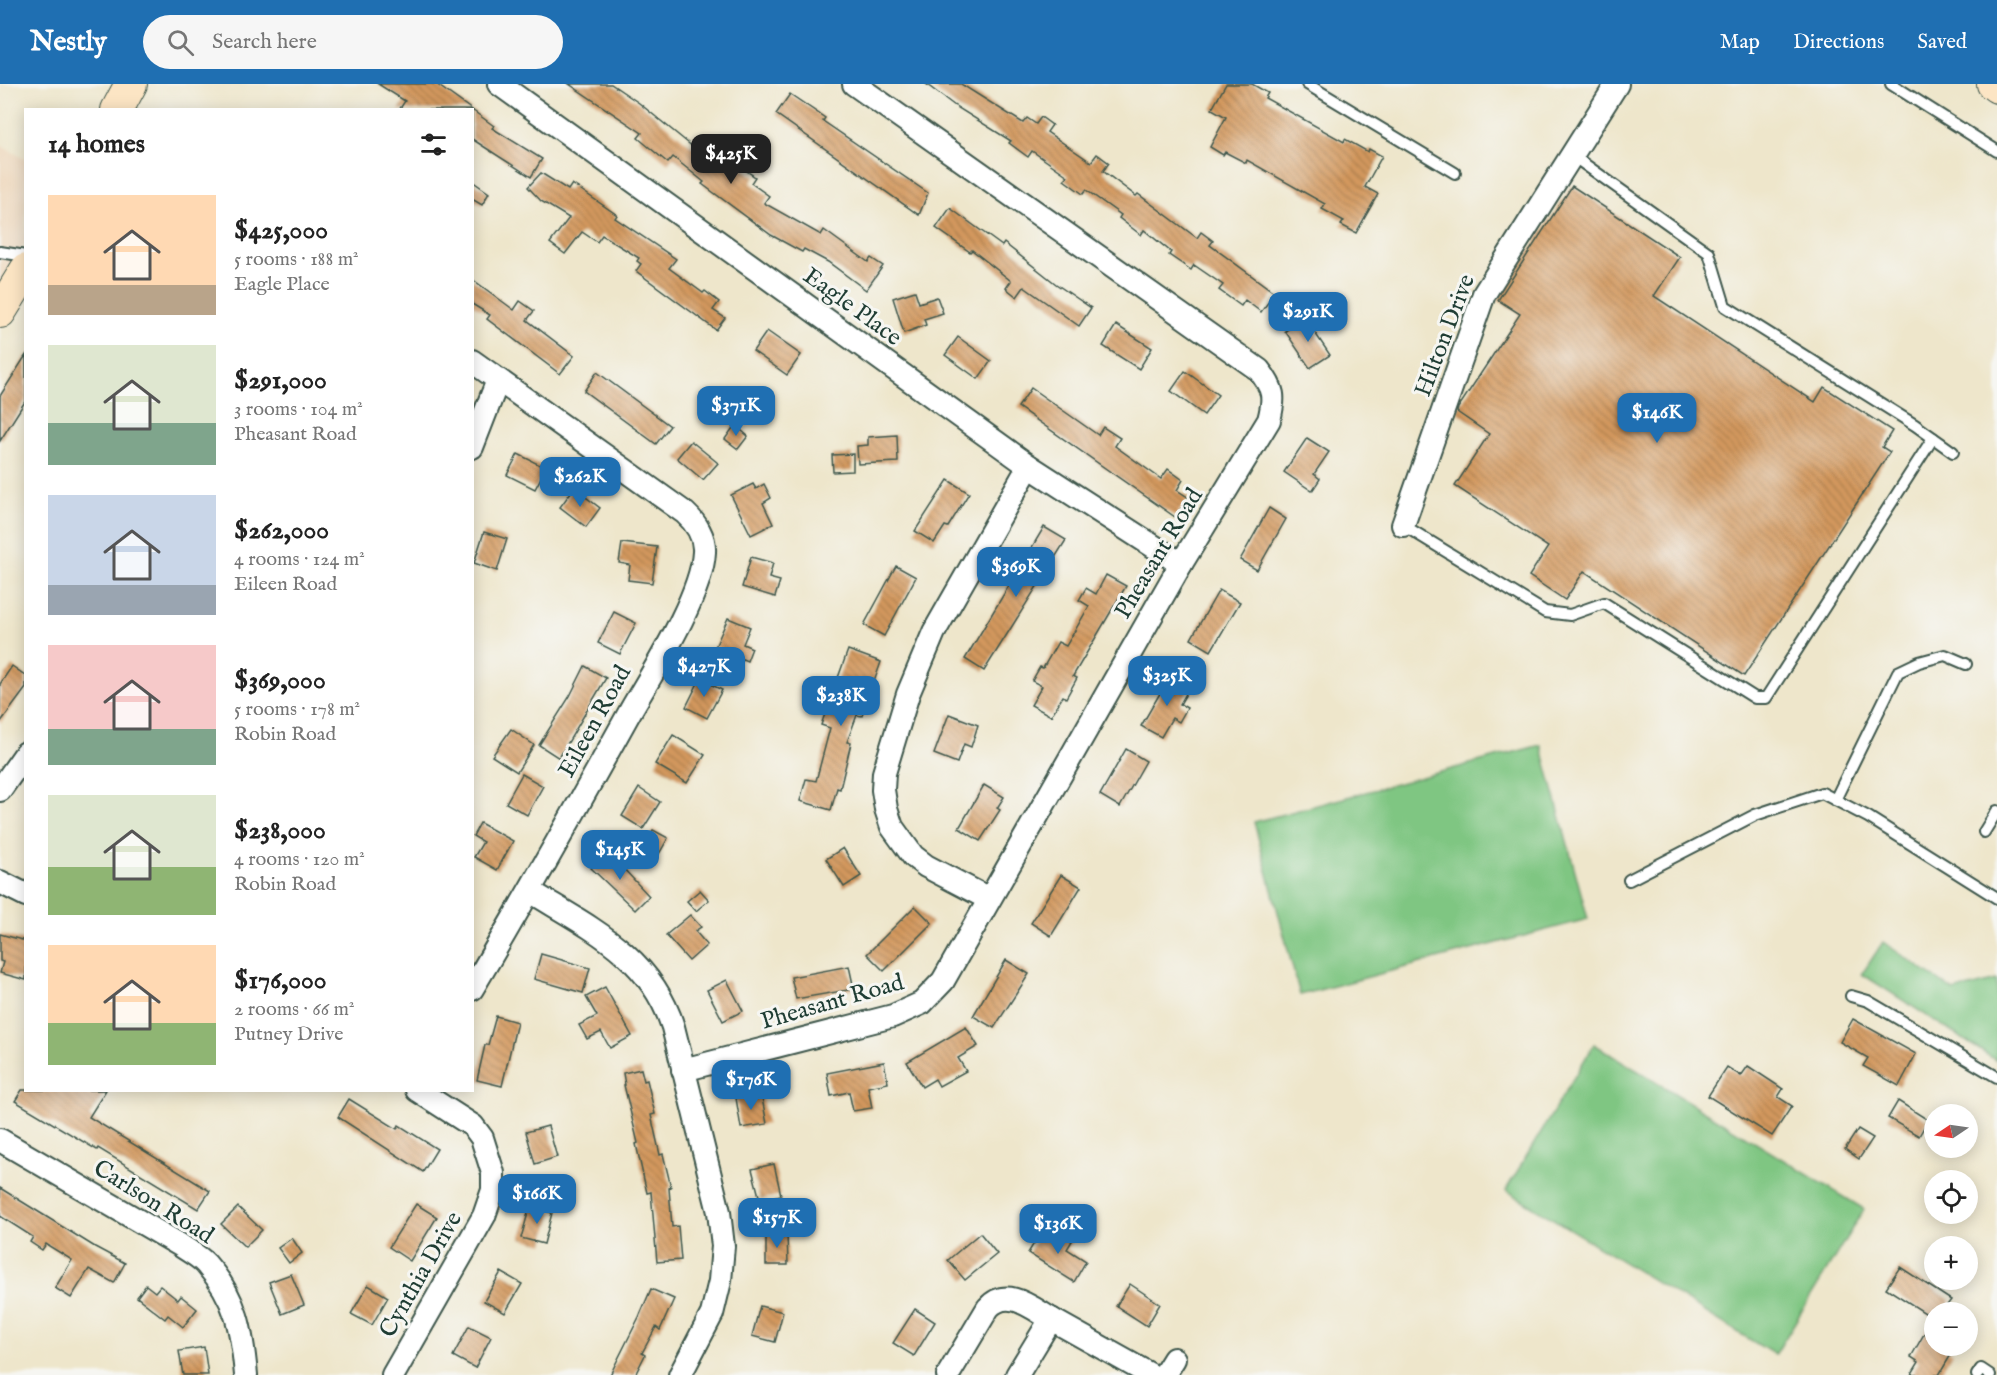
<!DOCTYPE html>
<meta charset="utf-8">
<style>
body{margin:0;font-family:"IM FELL English",serif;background:#f6f6f6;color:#222;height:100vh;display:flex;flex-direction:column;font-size:22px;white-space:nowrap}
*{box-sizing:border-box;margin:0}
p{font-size:20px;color:#767676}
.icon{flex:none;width:33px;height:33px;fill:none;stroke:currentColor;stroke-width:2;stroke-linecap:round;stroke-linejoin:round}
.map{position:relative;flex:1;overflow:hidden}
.details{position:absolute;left:24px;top:24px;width:450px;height:984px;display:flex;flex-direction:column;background:#fff;border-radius:0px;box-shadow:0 3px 15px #0003}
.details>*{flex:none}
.needle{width:39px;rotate:257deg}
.tools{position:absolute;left:1924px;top:1020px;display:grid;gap:12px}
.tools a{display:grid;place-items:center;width:54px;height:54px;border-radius:50%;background:#fff;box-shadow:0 3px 15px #0003;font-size:30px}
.price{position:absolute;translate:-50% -51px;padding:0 14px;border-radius:12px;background:#1f6fb2;color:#fff;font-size:20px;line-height:39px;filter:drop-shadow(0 2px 3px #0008)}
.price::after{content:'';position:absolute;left:50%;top:36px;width:18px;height:14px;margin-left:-9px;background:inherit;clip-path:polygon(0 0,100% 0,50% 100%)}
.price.on{background:#222;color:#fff}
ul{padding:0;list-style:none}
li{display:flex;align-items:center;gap:18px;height:150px;padding:0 24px}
li span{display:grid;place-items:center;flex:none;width:168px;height:120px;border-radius:0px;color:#555}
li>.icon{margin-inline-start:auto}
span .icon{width:72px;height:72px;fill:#fffc;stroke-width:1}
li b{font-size:26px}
h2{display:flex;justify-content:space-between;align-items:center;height:72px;padding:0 24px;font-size:26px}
header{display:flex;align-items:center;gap:36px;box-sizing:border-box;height:84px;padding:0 30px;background:#1f6fb2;color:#fff}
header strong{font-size:28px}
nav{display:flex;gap:33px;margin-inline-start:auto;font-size:21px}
.search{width:420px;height:54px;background:#f6f6f6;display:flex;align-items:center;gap:15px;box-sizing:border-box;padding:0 21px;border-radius:33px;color:#767676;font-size:22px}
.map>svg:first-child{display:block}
.built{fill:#eed7bb}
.park{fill:#7fc682;stroke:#4f825b;stroke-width:1.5}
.building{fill:url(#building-back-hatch)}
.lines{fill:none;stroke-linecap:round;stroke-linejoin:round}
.lane-casing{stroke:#3e564b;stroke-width:14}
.street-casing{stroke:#3e564b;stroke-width:26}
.secondary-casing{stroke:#3e564b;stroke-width:34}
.lane{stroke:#fff;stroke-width:10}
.street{stroke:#fff;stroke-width:22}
.secondary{stroke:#fce5c4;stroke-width:32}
.labels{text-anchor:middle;stroke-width:6;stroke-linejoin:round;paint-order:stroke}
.street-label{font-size:24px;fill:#1f3d34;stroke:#f6f6f2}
</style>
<header>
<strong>Nestly</strong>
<div class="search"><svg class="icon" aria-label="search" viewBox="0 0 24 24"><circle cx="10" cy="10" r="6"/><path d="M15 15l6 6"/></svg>Search here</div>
<nav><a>Map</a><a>Directions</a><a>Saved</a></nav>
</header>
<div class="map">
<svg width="1997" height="1291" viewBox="0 0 1997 1291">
<defs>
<pattern id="building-back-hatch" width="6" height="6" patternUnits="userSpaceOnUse" patternTransform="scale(1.5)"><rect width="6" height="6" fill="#d3985d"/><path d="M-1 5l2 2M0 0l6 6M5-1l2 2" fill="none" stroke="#ab7d4e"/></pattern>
</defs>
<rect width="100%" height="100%" fill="#f6f6f2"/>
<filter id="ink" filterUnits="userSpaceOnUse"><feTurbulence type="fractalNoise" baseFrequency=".0167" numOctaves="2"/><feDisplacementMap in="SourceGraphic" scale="12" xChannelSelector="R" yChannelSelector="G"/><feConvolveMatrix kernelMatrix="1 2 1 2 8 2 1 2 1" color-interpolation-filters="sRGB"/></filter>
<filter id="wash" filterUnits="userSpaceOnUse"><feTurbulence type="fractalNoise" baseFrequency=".008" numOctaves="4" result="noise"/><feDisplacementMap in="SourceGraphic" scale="24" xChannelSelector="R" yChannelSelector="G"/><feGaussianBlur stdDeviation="1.35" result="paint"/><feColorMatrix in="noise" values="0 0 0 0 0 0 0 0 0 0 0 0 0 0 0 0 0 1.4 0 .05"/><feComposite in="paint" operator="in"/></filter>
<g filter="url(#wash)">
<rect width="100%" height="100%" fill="#eee6cb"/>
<path class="built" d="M0 61 26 76 25 158 0 202Z"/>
<g class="park">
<path d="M1541 661 1588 835 1300 911 1254 738Z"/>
<path d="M1883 858 1954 907 1997 896V977L1862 890Z"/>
<path d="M1594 960 1864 1125 1775 1271 1506 1106Z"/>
</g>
<g id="blocks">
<g class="building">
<path d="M378 0H436L472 26H399L405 17Z"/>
<path d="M569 0H611L639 19 715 81 719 76 729 83 733 77 755 93 751 99 769 112 764 119 821 151 824 146 868 178 871 174 883 182 866 206 828 178 804 165 802 168 771 151 702 100 704 98 673 73 668 79 638 54 642 49Z"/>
<path d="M926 0H961L1023 39 1027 34 1036 40 1041 33 1052 41 1047 48 1091 78 1097 70 1109 79 1103 87 1136 112 1138 110 1197 154 1201 148 1213 157 1210 161 1275 209 1261 228 1245 216 1241 222 1219 206 1223 201 1194 181 1191 186 1169 171 1171 168 1144 146 1141 151 1119 134 1121 131 1086 106 1083 110 1064 96 1068 92 1032 67 1028 73 1009 59 1011 57 955 22Z"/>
<path d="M1226 0H1252L1268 9 1265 14 1344 58 1345 55 1368 68 1369 65 1382 72 1365 103 1378 110 1356 149 1341 141 1344 137 1322 125 1325 120 1247 76 1246 79 1225 68 1223 71 1210 63 1226 33 1212 25Z"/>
<path d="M790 10 825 34 823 37 928 109 919 131 776 30Z"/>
<path d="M472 26 494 42 492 44 542 75 531 93 472 55Z"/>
<path d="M541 89 568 106 572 100 581 106 617 131 615 134 676 175 669 184 703 209 705 207 719 218 713 226 725 234 716 246 636 187 641 180 637 177 639 174 602 151 597 158 582 148 565 170 550 159 569 134 541 117 528 103Z"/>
<path d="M472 97 489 109 482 121 472 115Z"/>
<path d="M1572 102 1680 173 1654 212 1815 318 1824 303 1892 347 1882 363 1890 368 1744 592 1584 487 1565 516 1529 492 1548 463 1455 402 1489 350 1457 328 1458 324 1520 230 1498 216Z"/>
<path d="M950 124 1002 162 1004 159 1056 200 1091 224 1079 242 1024 203 1017 213 1006 204 1011 197 972 166 970 168 936 144Z"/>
<path d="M472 195 514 226 520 217 534 227 527 236 574 272 560 290 487 235 490 231 472 220Z"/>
<path d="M915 207 919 219 937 213 943 229 924 235 926 241 904 249 893 214Z"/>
<path d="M1305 234 1330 271 1310 284 1285 247Z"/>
<path d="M1116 241 1152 264 1139 285 1103 262Z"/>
<path d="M767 247 801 271 787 291 753 267Z"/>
<path d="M958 253 991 277 978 295 945 271Z"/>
<path d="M26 271V316L0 357V312Z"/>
<path d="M1185 287 1218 311 1204 331 1171 307Z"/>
<path d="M597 288 670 342 656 360 584 307Z"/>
<path d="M1031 304 1098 351 1103 343 1120 354 1115 362 1161 395 1168 385 1183 396 1177 406 1189 414 1175 433 1018 323Z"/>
<path d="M735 341 748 352 738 365 725 355Z"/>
<path d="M897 351 898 378 858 380 857 362 868 361V353Z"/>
<path d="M1307 354 1329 368 1314 390 1320 395 1312 407 1284 388Z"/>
<path d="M691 357 718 379 703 396 677 374Z"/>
<path d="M518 370 546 384 535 405 507 391Z"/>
<path d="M853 370V387L833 388 832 371Z"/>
<path d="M948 396 969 409 948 443 945 442 934 459 915 447Z"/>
<path d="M753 400 756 405 764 400 771 414 763 419 773 440 751 451 731 411Z"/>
<path d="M574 404 600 424 586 443 560 423Z"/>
<path d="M1269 424 1286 435 1257 486 1240 476Z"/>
<path d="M1044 443 1066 456 984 587 965 575Z"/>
<path d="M484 448 507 455 497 487 474 479Z"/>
<path d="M622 459 657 463 652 499 628 496 630 481 619 479Z"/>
<path d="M751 473 773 479 769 494 780 497 775 513 742 503Z"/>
<path d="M896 482 916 493 884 552 864 541Z"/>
<path d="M1106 491 1126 502 1073 592 1077 594 1066 614 1063 612 1051 632 1031 621 1042 602 1032 597 1040 583 1043 584 1058 558 1066 562 1089 522 1079 516 1086 504 1096 510Z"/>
<path d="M1219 506 1240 518 1211 567 1191 555Z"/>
<path d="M614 528 636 539 620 570 598 559Z"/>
<path d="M728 534 750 543 743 560 752 564 747 577 715 563Z"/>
<path d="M848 566 881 578 862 632 857 631 847 658 851 659 840 705 837 704 831 726 800 717 806 695 816 697 830 644 821 641Z"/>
<path d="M12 582 26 592V604L0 639V600Z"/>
<path d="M585 582 606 594 559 674 539 661 570 612Z"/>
<path d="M1170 592 1190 603 1180 620 1187 624 1179 638 1172 634 1161 653 1141 642Z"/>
<path d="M700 595 722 606 707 634 686 623Z"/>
<path d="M949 630 978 641 971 663 964 660 957 679 934 670Z"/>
<path d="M511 645 534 661 517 688 492 672Z"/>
<path d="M673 651 705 671 687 699 655 680Z"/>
<path d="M1126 665 1146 677 1120 723 1100 711Z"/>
<path d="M522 690 543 702 527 731 506 719Z"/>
<path d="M984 701 1004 713 997 724 1000 726 980 757 959 744Z"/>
<path d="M639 704 660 718 643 745 622 732Z"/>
<path d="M480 739 513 757 497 786 474 773 483 758 473 752Z"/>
<path d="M653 746 668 754 659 770 644 762Z"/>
<path d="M843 764 861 792 844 803 826 775Z"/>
<path d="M607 767 649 812 635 826 591 784Z"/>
<path d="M1061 791 1081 803 1051 852 1031 839Z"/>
<path d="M700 806 709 816 696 827 687 817Z"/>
<path d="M915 822 932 839 884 887 867 870Z"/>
<path d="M690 831 701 843 695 847 707 861 689 877 666 851Z"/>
<path d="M0 850 26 857V896L0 889 3 878 0 877Z"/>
<path d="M541 870 590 884 583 909 534 895Z"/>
<path d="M1006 876 1029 890 994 944 973 932Z"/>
<path d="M849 882 854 905 796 915 791 893Z"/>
<path d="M727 896 743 927 723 937 707 906Z"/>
<path d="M605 903 632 952 610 964 601 948 587 955 579 941 597 932 586 913Z"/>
<path d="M496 932 517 938 502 1002 477 996 485 961H488Z"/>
<path d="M1853 935 1916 970 1899 1002 1863 982 1868 974 1840 958Z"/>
<path d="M966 943 978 962 958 974 966 987 939 1002 935 995 922 1003 907 978Z"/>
<path d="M884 978 888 999 868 1003 872 1024 853 1027 849 1008 831 1012 827 989Z"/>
<path d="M1748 982 1783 1005 1778 1013 1792 1022 1772 1052 1708 1012 1727 983 1741 992Z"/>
<path d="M641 985 644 997 647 996 655 1030 651 1031 660 1071 663 1070 671 1103 669 1104 672 1143 678 1142 681 1176 657 1178 651 1108 647 1109 636 1060 638 1059 624 1001H625L623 989Z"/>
<path d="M774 989 777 1008 763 1010 760 991Z"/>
<path d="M22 1006H106L89 1033 210 1107 198 1125 98 1064 97 1066 15 1017Z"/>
<path d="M761 1009 767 1040 741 1044 736 1014Z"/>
<path d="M349 1015 397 1045 399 1041 437 1065 423 1088 338 1033Z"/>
<path d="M1898 1017 1928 1036 1919 1052 1888 1034Z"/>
<path d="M548 1042 557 1073 535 1080 526 1048Z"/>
<path d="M1858 1045 1873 1054 1859 1075 1845 1065Z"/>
<path d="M774 1080 781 1111 760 1116 752 1085Z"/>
<path d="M0 1104 95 1163 125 1179 114 1199 89 1185 71 1214 55 1204 72 1176 46 1160 42 1166 30 1158 33 1153 0 1132Z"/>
<path d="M416 1120 437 1133 410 1177 389 1163Z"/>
<path d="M530 1122 552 1129 544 1160 521 1154Z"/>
<path d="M238 1123 262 1146 245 1163 221 1140Z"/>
<path d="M1041 1148 1055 1157 1060 1149 1072 1157 1067 1165 1086 1177 1074 1198 1028 1169Z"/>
<path d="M766 1149H787L788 1181H766Z"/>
<path d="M980 1149 997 1170 965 1196 948 1176Z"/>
<path d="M292 1154 302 1169 289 1179 278 1164Z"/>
<path d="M1900 1183 1951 1216 1942 1228H1935V1262H1939L1952 1269 1939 1291H1911L1919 1278 1911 1273 1933 1234 1886 1204Z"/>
<path d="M501 1188 522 1200 505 1229 484 1217Z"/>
<path d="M291 1190 304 1221 282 1230 269 1198Z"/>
<path d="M1130 1200 1160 1220 1147 1242 1116 1222Z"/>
<path d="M146 1201 155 1208 160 1202 178 1216 181 1212 197 1225 183 1243 168 1231 165 1235 137 1213Z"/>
<path d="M368 1201 388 1213 372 1241 351 1230Z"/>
<path d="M651 1205 674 1215 660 1246 656 1243 642 1269 645 1271 635 1291H610L639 1233Z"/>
<path d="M760 1222 783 1228 775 1258 752 1252Z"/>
<path d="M915 1225 935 1238 914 1272 893 1259Z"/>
<path d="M469 1242 491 1253 475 1284 453 1272Z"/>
<path d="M204 1263 208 1291H183L179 1267Z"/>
</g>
</g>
</g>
<g filter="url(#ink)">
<use href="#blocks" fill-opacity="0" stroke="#3e564b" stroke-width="1.5"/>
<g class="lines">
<defs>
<g id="lane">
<path d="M1307 0 1455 89"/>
<path d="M1891 0 1997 67"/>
<path d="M1573 72 1709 169 1725 222 1915 341 1953 368"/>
<path d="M0 168 26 172"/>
<path d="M1403 441 1545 528 1570 531 1604 519 1755 614H1766L1933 354"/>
<path d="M1835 716 1898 588 1919 578 1945 571 1966 580"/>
<path d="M1984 748 1997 727"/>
<path d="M1629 796 1755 731 1822 709 1868 733 1997 814"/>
<path d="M1851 912 1868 917 1997 993"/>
<path d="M1977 1291 1981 1285 1990 1291"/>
</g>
<g id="street">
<path d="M499 0 1029 382 1181 480"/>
<path d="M472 277 685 429C696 439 705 453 704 468 702 511 654 586 632 624 580 718 527 812 472 905"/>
<path d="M472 363 498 296"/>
<path d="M1403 441 1484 210 1617 0"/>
<path d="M0 706 26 669"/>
<path d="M0 798 26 811"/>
<path d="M530 807C590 844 650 871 673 943L719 1128 723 1162 720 1197 712 1230 680 1291"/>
<path d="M989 815 926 782 913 772 892 743 886 725 883 706 884 689 908 610 934 548 1029 382"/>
<path d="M683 986 893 932 922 919 943 897 1181 480 1269 336C1275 313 1274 305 1259 286L854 0"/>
<path d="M0 1056 180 1161C188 1167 199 1172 206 1180 237 1215 242 1247 246 1291"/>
<path d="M1051 1235 1151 1291"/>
<path d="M393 1291 484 1132 493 1106V1089L482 1054 473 1042 417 1006"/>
<path d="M948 1291 988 1224C1007 1202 1032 1224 1051 1235L1017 1291"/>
<path d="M1164 1291 1174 1275"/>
</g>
<g id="secondary">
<path d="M1993 0 1997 3"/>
<path d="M117 26 131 0"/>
<path d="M0 228 26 186"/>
</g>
</defs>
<use href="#lane" class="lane-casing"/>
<use href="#street" class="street-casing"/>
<use href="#secondary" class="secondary-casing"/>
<use href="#lane" class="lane"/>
<use href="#street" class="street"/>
<use href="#secondary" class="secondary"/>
</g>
</g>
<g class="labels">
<g class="street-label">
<text transform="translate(853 222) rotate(36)" y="8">Eagle Place</text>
<text transform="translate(1444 251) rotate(-69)" y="8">Hilton Drive</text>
<text transform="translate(1158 469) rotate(-59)" y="8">Pheasant Road</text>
<text transform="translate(594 637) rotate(-61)" y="8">Eileen Road</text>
<text transform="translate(832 917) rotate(-16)" y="8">Pheasant Road</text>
<text transform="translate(154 1117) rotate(32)" y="8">Carlson Road</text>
<text transform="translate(420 1190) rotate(-60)" y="8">Cynthia Drive</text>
</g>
</g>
</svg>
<div class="tools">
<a><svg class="needle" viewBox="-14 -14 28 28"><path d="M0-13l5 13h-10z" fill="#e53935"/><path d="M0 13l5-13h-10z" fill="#767676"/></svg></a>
<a><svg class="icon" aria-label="locate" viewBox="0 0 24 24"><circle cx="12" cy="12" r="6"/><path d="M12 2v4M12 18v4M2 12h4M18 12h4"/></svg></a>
<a>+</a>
<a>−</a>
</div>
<b class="price on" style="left:731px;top:101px">$425K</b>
<b class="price" style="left:1308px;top:259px">$291K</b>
<b class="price" style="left:736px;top:353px">$371K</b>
<b class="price" style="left:1657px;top:360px">$146K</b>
<b class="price" style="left:580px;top:424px">$262K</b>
<b class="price" style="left:1016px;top:514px">$369K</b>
<b class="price" style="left:704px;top:614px">$427K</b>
<b class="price" style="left:1167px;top:623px">$325K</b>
<b class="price" style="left:841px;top:643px">$238K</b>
<b class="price" style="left:620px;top:797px">$145K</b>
<b class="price" style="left:751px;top:1027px">$176K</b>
<b class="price" style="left:537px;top:1141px">$166K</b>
<b class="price" style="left:777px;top:1165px">$157K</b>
<b class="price" style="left:1058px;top:1171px">$136K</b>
<section class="details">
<h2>14 homes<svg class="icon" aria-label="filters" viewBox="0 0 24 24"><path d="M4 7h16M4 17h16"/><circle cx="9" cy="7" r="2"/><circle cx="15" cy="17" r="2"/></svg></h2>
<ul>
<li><span style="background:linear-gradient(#ffd9b3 75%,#b9a48a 0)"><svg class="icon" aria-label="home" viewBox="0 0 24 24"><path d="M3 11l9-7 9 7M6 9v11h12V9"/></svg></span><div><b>$425,000</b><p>5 rooms · 188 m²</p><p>Eagle Place</p></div></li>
<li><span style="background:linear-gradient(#dfe7d0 65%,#7fa58c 0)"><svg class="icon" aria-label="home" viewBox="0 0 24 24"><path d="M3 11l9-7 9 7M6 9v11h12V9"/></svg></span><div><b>$291,000</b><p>3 rooms · 104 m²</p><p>Pheasant Road</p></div></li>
<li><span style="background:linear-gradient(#c9d6e8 75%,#9aa5b1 0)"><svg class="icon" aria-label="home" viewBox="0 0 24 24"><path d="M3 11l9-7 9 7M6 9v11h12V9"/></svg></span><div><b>$262,000</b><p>4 rooms · 124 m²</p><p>Eileen Road</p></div></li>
<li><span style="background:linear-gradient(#f6c9c9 70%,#7fa58c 0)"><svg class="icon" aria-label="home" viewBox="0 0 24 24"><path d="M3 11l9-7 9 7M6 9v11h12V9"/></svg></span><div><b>$369,000</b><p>5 rooms · 178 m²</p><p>Robin Road</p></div></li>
<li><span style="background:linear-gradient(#dfe7d0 60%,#8fb573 0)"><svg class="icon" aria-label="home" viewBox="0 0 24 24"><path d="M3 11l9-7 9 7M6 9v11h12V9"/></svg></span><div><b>$238,000</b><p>4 rooms · 120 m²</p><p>Robin Road</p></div></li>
<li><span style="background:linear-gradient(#ffd9b3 65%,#8fb573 0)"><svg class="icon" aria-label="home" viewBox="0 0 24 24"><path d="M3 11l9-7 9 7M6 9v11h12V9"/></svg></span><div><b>$176,000</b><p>2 rooms · 66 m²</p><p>Putney Drive</p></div></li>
</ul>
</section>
</div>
